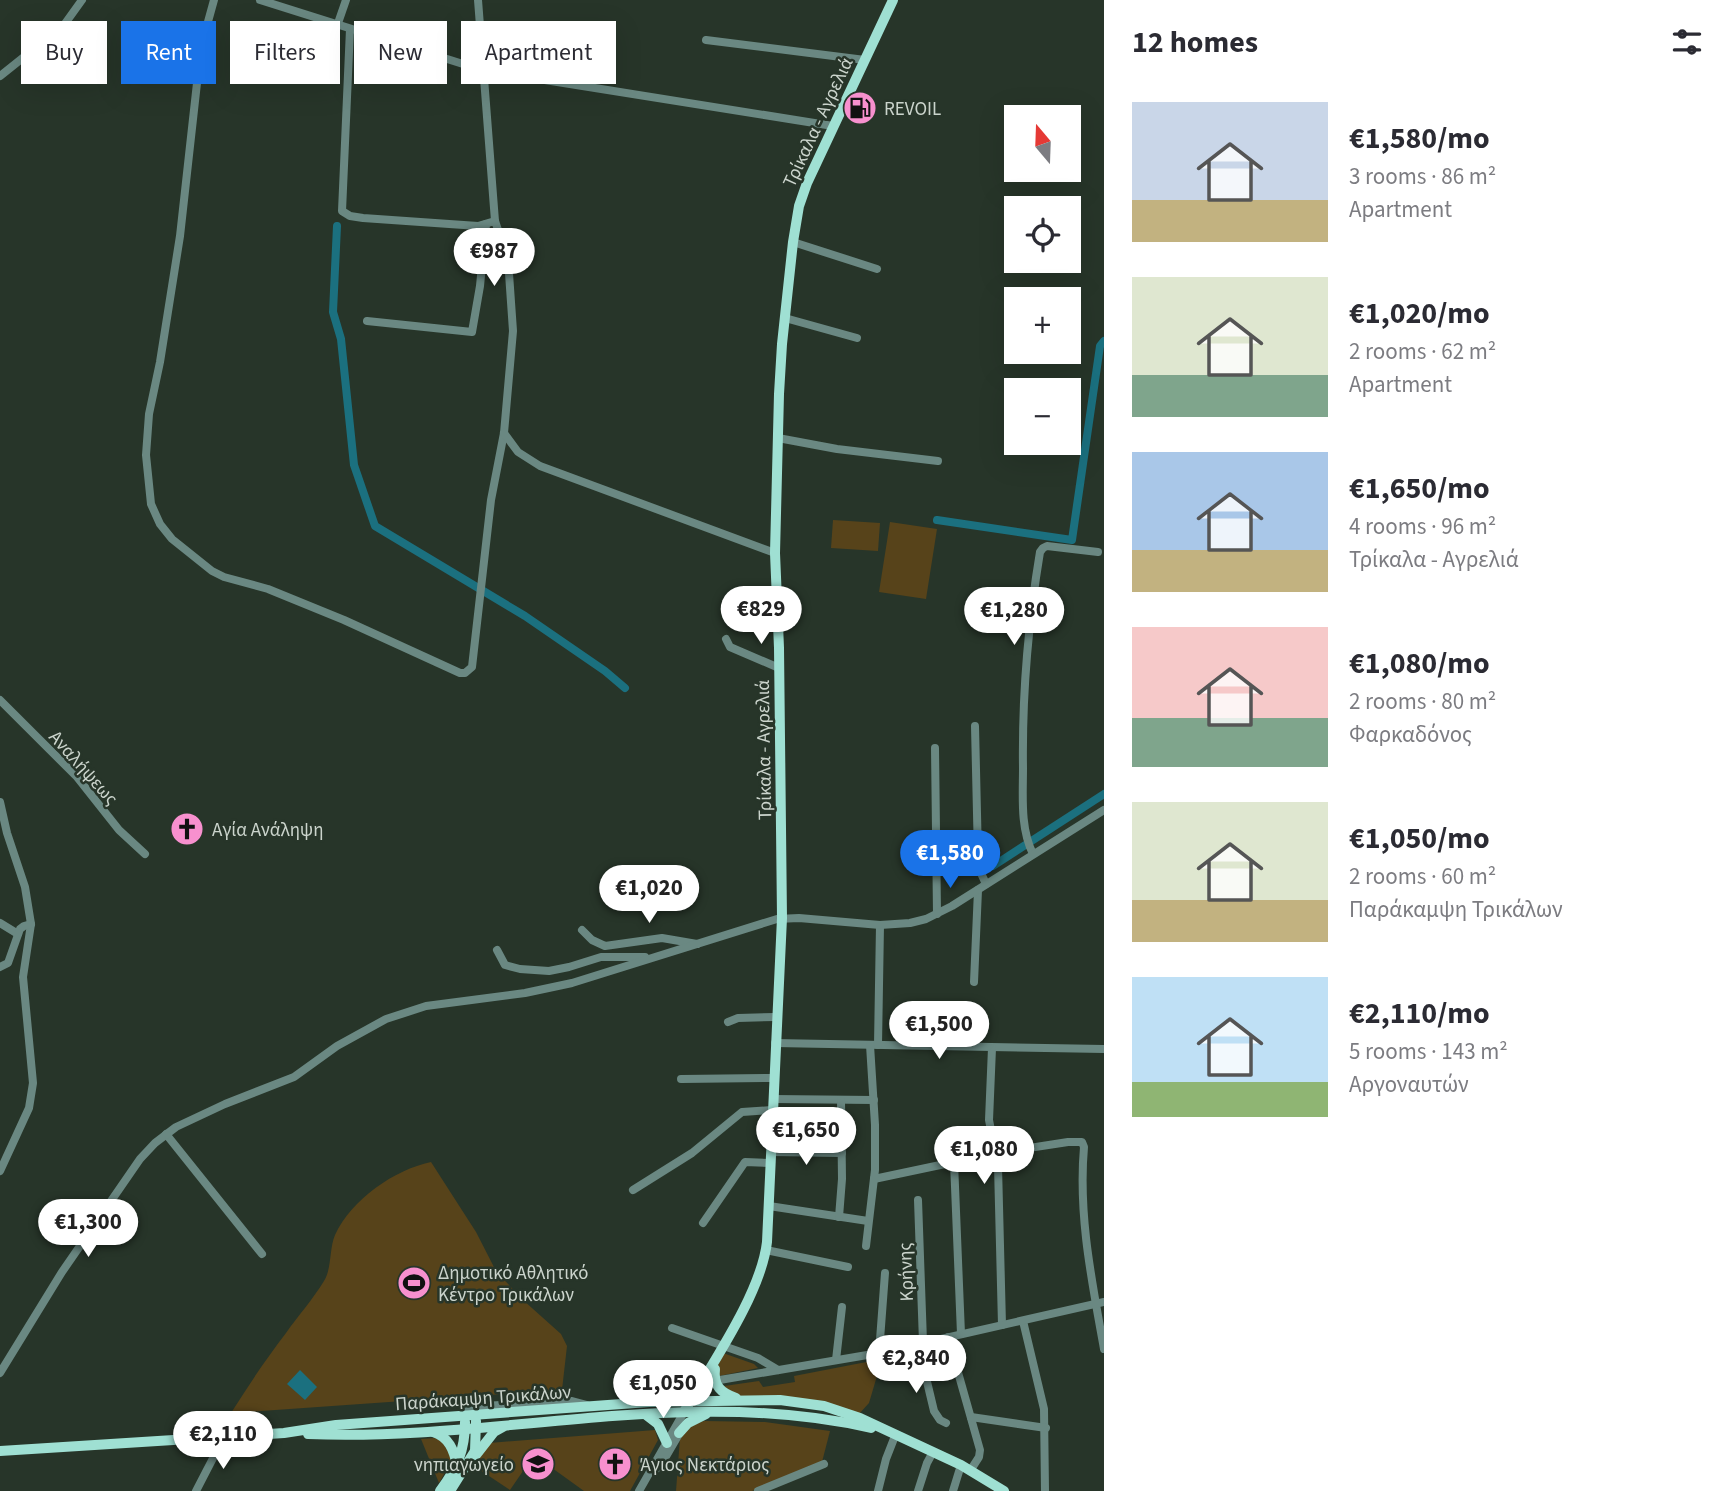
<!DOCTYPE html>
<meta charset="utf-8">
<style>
body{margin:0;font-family:"Source Sans 3",sans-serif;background:#f2f2f3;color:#2b2b33;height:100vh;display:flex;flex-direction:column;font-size:26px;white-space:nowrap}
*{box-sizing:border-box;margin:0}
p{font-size:23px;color:#7c7c81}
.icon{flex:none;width:38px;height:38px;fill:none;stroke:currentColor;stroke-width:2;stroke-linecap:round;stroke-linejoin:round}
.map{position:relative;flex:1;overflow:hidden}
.sheet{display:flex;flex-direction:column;background:#fff;width:630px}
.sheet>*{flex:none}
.top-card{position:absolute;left:21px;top:21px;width:665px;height:63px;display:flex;gap:14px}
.needle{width:46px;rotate:341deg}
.tools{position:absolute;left:1004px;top:105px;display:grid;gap:14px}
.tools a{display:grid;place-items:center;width:77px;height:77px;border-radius:0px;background:#fff;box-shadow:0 7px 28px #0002;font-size:35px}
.price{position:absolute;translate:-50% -60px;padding:0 16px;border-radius:24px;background:#fff;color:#222;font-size:23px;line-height:46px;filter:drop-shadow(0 2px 4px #0008)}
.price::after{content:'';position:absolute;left:50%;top:42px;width:21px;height:16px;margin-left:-10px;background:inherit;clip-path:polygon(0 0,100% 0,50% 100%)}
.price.on{background:#1a73e8;color:#fff}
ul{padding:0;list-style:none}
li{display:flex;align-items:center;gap:21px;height:175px;padding:0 28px}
li span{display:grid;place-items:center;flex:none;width:196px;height:140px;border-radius:0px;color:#555}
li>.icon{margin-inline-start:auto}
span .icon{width:84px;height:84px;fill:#fffc;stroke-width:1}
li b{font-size:30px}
h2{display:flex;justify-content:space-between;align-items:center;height:84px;padding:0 28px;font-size:30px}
.chip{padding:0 24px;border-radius:0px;background:#fff;box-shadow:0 7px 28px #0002;font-size:24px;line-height:63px}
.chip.on{background:#1a73e8;color:#fff}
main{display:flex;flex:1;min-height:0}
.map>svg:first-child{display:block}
.green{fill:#57431a}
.water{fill:#1b707f}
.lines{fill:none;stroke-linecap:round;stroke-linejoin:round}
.canal{stroke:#1b707f;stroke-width:8}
.minor{stroke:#6a8882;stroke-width:8}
.major{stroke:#9fe0d3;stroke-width:10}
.labels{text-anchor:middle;stroke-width:5;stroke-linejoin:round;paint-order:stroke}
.poi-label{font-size:19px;fill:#cbd4cc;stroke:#273529;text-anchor:start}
.street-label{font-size:19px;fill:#cbd4cc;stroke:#273529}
</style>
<main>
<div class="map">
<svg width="1104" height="1491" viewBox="0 0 1104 1491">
<rect width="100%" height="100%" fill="#273529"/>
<g class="green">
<path d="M833 520 880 523 878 551 831 548Z"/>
<path d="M890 522 937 529 926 599 879 592Z"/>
<path d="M431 1162 476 1232 496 1271 523 1300 561 1334 567 1346 562 1390 231 1413C248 1386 266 1359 286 1333 298 1316 313 1299 324 1281 332 1268 329 1249 335 1235 352 1199 394 1170 431 1162Z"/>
<path d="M723 1353 754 1364 758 1368 719 1376 717 1368Z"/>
<path d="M882 1359 869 1403 859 1414 734 1397 724 1386 759 1381 763 1387 795 1382 794 1376Z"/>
<path d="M704 1421 765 1422 830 1431 822 1462 752 1491H676L680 1438 688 1427Z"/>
<path d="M655 1430 658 1440 630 1491H584L534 1455 510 1490 474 1466 489 1443Z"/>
<path d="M435 1438 443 1441 452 1460 439 1483 421 1439Z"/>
</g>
<path class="water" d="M300 1370 317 1387 305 1400 287 1384Z"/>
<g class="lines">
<g class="canal">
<path d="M337 226 333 312 341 339 354 465 375 526 525 616 605 671 625 688"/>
<path d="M937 520 1072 540 1100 346 1104 341"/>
<path d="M993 866 1104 794"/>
</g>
<g class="minor">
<path d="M214 0 201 47 180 236 160 362 149 414 146 455 151 504 160 524 172 539 212 571 224 577 268 589 344 620 460 673H465L472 667 491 500 504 433 513 331 508 259 495 221 478 226 363 218 350 216 342 211 350 29"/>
<path d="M260 0 482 70 833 126"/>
<path d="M478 0 495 221"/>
<path d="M337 26 346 0"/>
<path d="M706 40 865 60"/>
<path d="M0 76 64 25 82 0"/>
<path d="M793 242 877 269"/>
<path d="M785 318 857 338"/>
<path d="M367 321 472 332 480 286 486 224"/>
<path d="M504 433 518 452 540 466 775 553"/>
<path d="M778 438 837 449 938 461"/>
<path d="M726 639 730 647 779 668"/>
<path d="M0 700 77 777 119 830 145 854"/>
<path d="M975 726 978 857 980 871 986 884"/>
<path d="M935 748 937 914"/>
<path d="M0 802 7 833 25 887 31 924 23 977 33 1083 29 1108 0 1171"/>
<path d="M1033 854C1020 828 1023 796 1023 768 1022 696 1028 624 1040 552L1043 548 1047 546 1098 552"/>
<path d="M0 923 18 934"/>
<path d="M582 930 592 940 605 946 662 938 697 944"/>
<path d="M497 950 505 965 520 969 549 971 569 967 601 957H645"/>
<path d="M0 967 8 963 20 929 24 926 31 924"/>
<path d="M974 982 978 890"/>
<path d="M728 1022 738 1018 776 1017"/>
<path d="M775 1043 1104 1049"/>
<path d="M878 1045 880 925"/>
<path d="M992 1048 989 1120 998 1166 1002 1325"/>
<path d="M681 1079 773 1078"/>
<path d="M773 1099 874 1100"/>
<path d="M166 1134 262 1254"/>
<path d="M771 1152 842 1153"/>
<path d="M954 1162 961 1334"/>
<path d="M874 1179 997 1153 1068 1142H1082L1084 1147C1078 1215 1092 1282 1104 1349"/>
<path d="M633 1190 692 1153 742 1112 772 1110"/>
<path d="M918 1200 923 1342"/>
<path d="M769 1206 868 1221"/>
<path d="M839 1217 842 1179 841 1100"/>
<path d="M703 1223 745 1162 771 1163"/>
<path d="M866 1246 875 1170V1125L870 1045"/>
<path d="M766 1250 848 1267"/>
<path d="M1023 1321 1044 1409 1045 1491"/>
<path d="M672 1328 758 1358 778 1370"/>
<path d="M948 1337 980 1450 979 1457 970 1471"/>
<path d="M918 1344 934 1411 940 1420 946 1423"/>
<path d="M879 1353 885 1273"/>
<path d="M836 1360 842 1307"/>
<path d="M0 1373 62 1272 140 1159 155 1143 176 1127 225 1104 294 1077 337 1046 386 1019 426 1006 525 993 572 983 777 919 799 918 880 925 910 923 926 919 952 906 1104 810"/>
<path d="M708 1382 879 1353 1104 1302"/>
<path d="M465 1416 464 1407 572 1401 587 1405"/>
<path d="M971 1417 1046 1428"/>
<path d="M655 1470 661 1465 682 1429"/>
<path d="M196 1491 224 1437"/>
<path d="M639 1491 684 1412"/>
<path d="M758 1491 824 1464"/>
<path d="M878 1491 886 1459 895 1436"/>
<path d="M918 1491 927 1463 933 1452"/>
<path d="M953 1491 961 1465"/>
</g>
<g class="major">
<path d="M715 1369C713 1386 721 1393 736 1398"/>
<path d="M684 1412C711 1365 761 1294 767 1242L782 918 779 648 775 553 779 394 782 344 793 242 799 206 807 183 893 0"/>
<path d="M645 1414 658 1424 667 1443"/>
<path d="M433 1432C449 1437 454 1450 457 1466"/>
<path d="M679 1433 688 1423 706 1414"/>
<path d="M308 1434C496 1442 685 1385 871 1428"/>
<path d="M0 1451 284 1433 336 1425 649 1402 780 1400 824 1406 860 1418 961 1465 1004 1491"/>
<path d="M476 1455 494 1432 503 1427"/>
<path d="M440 1491C457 1468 465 1451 465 1422"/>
<path d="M450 1491 475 1451 476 1421"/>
</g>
</g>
<defs>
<symbol id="fuel-disc" viewBox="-11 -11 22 22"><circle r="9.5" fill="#f790ce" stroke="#273529"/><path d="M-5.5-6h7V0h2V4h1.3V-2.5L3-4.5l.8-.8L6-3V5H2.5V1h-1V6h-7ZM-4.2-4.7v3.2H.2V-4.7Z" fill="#111"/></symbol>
<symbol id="church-disc" viewBox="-11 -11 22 22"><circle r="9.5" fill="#f790ce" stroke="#273529"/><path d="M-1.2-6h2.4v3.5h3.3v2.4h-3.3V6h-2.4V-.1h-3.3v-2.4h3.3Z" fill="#111"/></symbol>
<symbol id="stadium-disc" viewBox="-11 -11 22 22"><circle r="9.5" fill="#f790ce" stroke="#273529"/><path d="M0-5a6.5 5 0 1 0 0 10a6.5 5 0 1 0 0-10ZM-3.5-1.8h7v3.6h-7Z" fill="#111"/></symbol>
<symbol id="school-disc" viewBox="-11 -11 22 22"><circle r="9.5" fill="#f790ce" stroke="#273529"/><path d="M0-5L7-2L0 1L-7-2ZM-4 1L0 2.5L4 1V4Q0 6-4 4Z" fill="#111"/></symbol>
</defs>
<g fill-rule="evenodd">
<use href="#fuel-disc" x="841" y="89" width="38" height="38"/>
<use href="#church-disc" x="168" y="810" width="38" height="38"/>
<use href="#stadium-disc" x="395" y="1264" width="38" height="38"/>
<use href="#school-disc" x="519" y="1445" width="38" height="38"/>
<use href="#church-disc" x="596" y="1445" width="38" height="38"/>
</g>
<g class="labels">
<g class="poi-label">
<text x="884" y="115">REVOIL</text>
<text x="212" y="836">Αγία Ανάληψη</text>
<text x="438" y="1279">Δημοτικό Αθλητικό<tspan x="438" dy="22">Κέντρο Τρικάλων</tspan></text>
<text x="514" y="1471" text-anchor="end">νηπιαγωγείο</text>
<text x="640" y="1471">Άγιος Νεκτάριος</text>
</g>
<g class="street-label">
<text transform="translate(817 122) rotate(-65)" y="7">Τρίκαλα - Αγρελιά</text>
<text transform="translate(763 750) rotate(-91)" y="7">Τρίκαλα - Αγρελιά</text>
<text transform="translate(84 767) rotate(48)" y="7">Αναλήψεως</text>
<text transform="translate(905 1272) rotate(-92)" y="7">Κρήνης</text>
<text transform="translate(483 1397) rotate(-4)" y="7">Παράκαμψη Τρικάλων</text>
</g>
</g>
</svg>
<div class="tools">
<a><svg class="needle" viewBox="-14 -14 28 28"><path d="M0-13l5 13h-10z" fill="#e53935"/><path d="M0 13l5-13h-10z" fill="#7c7c81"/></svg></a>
<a><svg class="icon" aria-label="locate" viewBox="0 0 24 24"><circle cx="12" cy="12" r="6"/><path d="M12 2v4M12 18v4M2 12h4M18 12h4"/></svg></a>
<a>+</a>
<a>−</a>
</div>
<b class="price" style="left:494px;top:288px">€987</b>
<b class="price" style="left:761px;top:646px">€829</b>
<b class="price" style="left:1014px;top:647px">€1,280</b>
<b class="price on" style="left:950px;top:890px">€1,580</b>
<b class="price" style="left:649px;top:925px">€1,020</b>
<b class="price" style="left:939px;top:1061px">€1,500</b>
<b class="price" style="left:806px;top:1167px">€1,650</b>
<b class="price" style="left:984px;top:1186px">€1,080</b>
<b class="price" style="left:88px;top:1259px">€1,300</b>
<b class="price" style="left:916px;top:1395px">€2,840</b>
<b class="price" style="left:663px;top:1420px">€1,050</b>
<b class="price" style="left:223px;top:1471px">€2,110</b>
<div class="top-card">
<a class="chip">Buy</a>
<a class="chip on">Rent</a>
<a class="chip">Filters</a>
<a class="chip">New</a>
<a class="chip">Apartment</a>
</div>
</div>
<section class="sheet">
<h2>12 homes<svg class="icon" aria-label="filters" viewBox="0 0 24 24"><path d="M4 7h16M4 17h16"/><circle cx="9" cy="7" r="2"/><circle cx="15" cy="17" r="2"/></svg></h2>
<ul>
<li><span style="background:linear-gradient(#c9d6e8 70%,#c2b280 0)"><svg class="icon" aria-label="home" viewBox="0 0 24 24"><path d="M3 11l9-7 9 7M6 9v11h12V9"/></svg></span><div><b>€1,580/mo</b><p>3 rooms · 86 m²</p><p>Apartment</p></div></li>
<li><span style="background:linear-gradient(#dfe7d0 70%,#7fa58c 0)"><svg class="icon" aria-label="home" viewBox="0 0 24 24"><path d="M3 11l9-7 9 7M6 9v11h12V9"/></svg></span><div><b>€1,020/mo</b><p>2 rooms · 62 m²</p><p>Apartment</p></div></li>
<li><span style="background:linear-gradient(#a9c7e8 70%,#c2b280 0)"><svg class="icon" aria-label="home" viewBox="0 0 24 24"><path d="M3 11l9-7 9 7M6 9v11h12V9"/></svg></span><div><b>€1,650/mo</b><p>4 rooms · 96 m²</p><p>Τρίκαλα - Αγρελιά</p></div></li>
<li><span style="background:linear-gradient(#f6c9c9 65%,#7fa58c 0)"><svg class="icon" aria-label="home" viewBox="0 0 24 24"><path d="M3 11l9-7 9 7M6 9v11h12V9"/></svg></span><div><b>€1,080/mo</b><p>2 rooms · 80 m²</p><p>Φαρκαδόνος</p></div></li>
<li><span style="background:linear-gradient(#dfe7d0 70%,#c2b280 0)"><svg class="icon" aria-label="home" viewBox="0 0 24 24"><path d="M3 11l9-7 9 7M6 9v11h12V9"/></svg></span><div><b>€1,050/mo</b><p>2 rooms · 60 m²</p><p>Παράκαμψη Τρικάλων</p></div></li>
<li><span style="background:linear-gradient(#bfe0f5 75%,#8fb573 0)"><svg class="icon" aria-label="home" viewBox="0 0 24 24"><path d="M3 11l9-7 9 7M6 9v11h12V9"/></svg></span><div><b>€2,110/mo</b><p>5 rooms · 143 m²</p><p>Αργοναυτών</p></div></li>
</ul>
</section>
</main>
